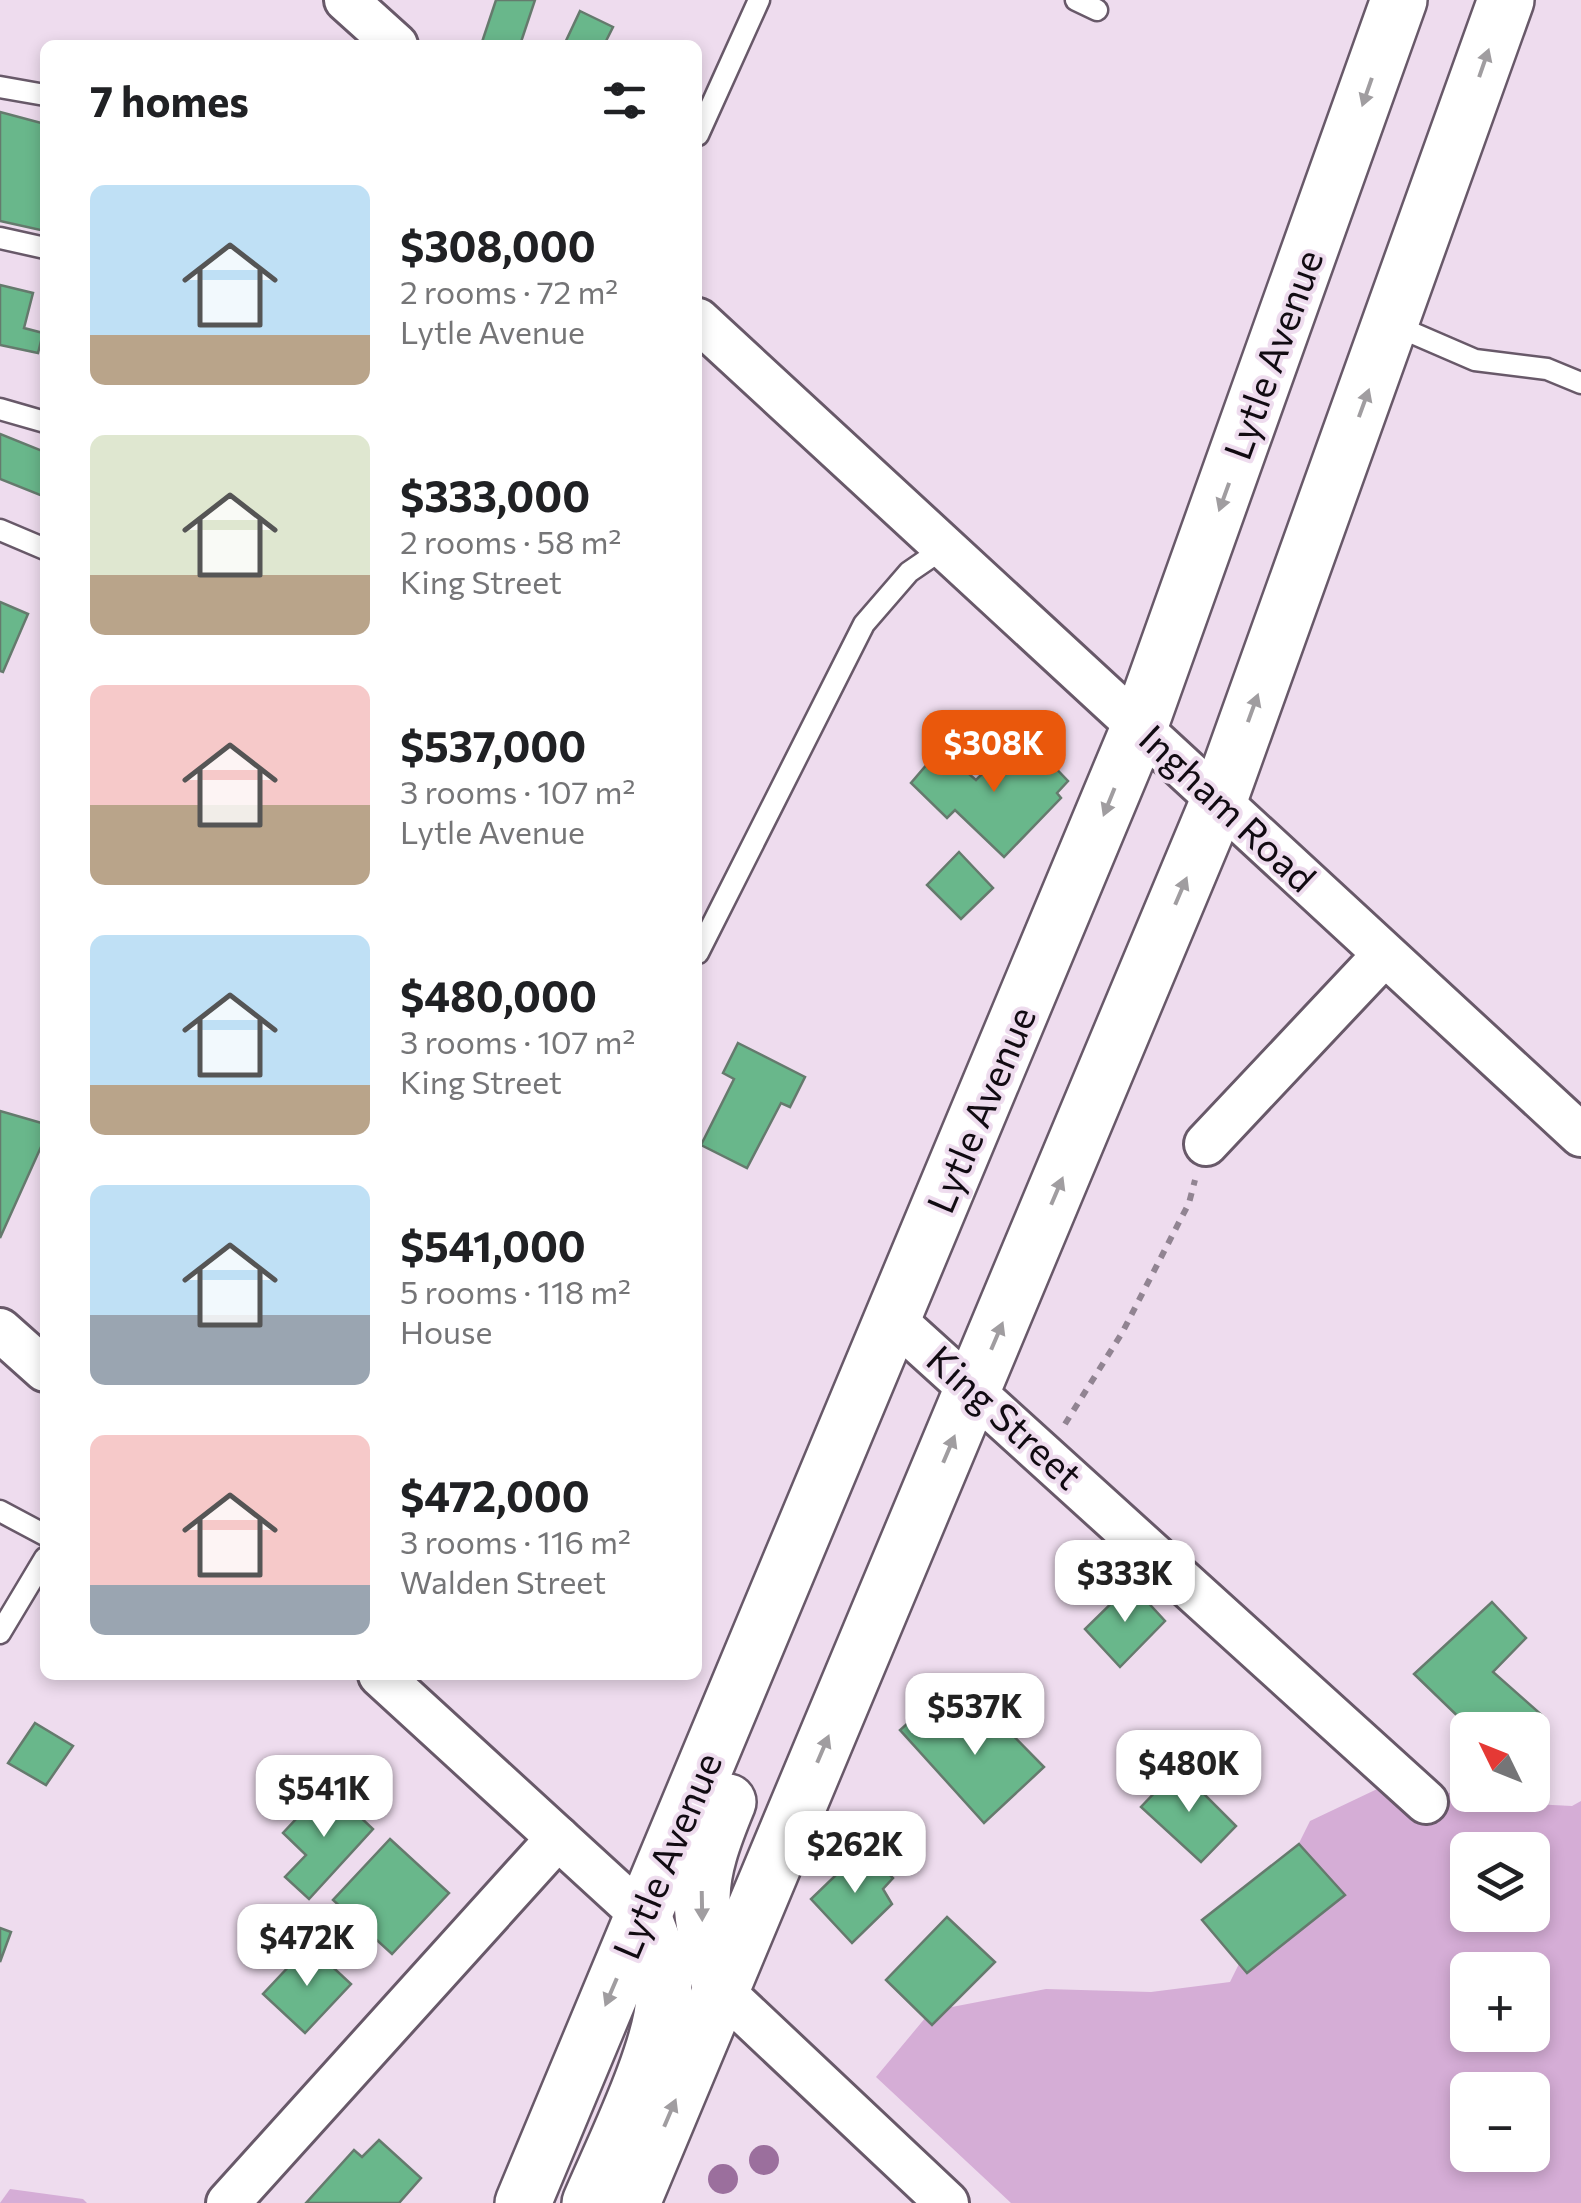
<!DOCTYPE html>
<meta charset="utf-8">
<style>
body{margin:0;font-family:Commissioner,sans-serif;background:#f2f2f2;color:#202124;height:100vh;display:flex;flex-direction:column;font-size:38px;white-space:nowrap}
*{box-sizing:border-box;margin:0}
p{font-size:32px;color:#757577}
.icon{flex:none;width:55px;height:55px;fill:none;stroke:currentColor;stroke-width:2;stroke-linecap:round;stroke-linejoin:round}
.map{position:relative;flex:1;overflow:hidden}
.panel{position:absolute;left:40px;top:40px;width:662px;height:1640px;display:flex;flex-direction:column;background:#fff;border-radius:15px;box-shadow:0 5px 15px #0003}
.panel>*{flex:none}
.needle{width:65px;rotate:313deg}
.tools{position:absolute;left:1450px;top:1712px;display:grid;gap:20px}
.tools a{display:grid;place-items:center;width:100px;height:100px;border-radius:15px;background:#fff;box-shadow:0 5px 15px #0003;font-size:50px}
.price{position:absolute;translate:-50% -85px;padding:0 22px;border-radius:20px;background:#fff;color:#222;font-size:32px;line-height:65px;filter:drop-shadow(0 2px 5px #0008)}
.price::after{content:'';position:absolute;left:50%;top:60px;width:30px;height:22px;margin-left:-15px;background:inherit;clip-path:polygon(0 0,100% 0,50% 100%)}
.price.on{background:#ea580c;color:#fff}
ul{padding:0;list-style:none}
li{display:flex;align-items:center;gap:30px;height:250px;padding:0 50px}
li span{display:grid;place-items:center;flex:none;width:280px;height:200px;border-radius:15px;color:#555}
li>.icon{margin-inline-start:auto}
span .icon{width:120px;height:120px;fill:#fffc;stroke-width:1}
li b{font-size:42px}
h2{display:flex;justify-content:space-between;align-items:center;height:120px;padding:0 50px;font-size:42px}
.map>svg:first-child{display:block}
.green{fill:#d5add6;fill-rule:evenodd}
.building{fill:#69b78b;stroke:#657a6d;stroke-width:2.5}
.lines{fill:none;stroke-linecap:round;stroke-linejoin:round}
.service-casing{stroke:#685969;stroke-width:25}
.minor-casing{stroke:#685969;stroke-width:48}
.secondary-casing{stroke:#685969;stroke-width:60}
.path{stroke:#918492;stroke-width:6;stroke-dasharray:8 8;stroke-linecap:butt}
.service{stroke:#fff;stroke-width:20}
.minor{stroke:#fff;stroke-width:42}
.secondary{stroke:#fff;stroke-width:55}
.tree{fill:#9b6f9d}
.oneway{fill:#a09da0}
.labels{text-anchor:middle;stroke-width:8;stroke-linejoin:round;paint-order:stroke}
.street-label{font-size:38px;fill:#110b12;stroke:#eedcee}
</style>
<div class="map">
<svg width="1581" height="2203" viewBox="0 0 1581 2203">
<rect width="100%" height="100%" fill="#eedcee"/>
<g class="green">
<path d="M1394 1781 1492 1802 1572 1806 1581 1801V2203H1011L876 2077 931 2011 1046 1989 1151 1992 1230 1982 1310 1821ZM1468 1850H1532V1915H1468ZM1468 1970H1532V2035H1468ZM1468 2090H1532V2155H1468Z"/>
<path d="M10 2189 83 2199 87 2203H0Z"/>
</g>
<g class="building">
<path d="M496 0H535L520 45H481Z"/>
<path d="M580 11 613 27 604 45H564Z"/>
<path d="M0 112 45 124V231L0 221Z"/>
<path d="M0 285 33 293 24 328 43 333 38 353 0 345Z"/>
<path d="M0 434 45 452V497L0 479Z"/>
<path d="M0 602 28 614 3 672 0 671Z"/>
<path d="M1010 746 1030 765 1042 754 1068 781 1057 793 1061 798 1004 857 955 810 947 818 911 783 940 749 976 780Z"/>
<path d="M959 852 993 888 961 919 927 885Z"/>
<path d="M738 1043 805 1077 790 1107 781 1103 747 1168 701 1145 734 1079 723 1073Z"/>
<path d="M0 1111 45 1124V1138L0 1238Z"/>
<path d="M1131 1584 1165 1621 1120 1667 1085 1629Z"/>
<path d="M1492 1602 1526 1638 1493 1672 1544 1717 1531 1730H1472L1414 1674Z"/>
<path d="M983 1705 1044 1767 984 1823 900 1730 926 1707 952 1733Z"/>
<path d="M35 1723 73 1746 46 1785 8 1763Z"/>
<path d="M1178 1768 1236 1826 1201 1862 1141 1807Z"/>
<path d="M327 1786 373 1829 309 1899 285 1877 306 1855 283 1833Z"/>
<path d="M390 1839 449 1893 392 1954 333 1900Z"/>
<path d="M1299 1844 1345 1895 1247 1973 1202 1920Z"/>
<path d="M863 1849 893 1878 883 1889 892 1904 852 1943 811 1899Z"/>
<path d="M947 1917 995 1962 932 2025 886 1980Z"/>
<path d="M0 1928 11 1932 0 1962Z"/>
<path d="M309 1945 351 1984 305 2033 263 1994Z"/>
<path d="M379 2140 421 2178 399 2203H306L354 2150 362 2157Z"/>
</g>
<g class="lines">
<defs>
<g id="service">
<path d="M1076 0 1097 10"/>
<path d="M0 87 45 95"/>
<path d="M698 135 759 0"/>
<path d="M0 238 45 248"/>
<path d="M1394 325 1475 360 1547 369 1581 383"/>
<path d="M0 409 45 422"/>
<path d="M0 530 45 549"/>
<path d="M698 953 864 624 909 572 944 548"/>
<path d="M0 1511 45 1535"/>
<path d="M0 1633 45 1558"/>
</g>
<g id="minor">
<path d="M346 0 396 45"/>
<path d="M698 320 1581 1135"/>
<path d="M1206 1144 1384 955"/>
<path d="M892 1318 1426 1802"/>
<path d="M0 1330 45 1370"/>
<path d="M380 1675 643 1916"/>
<path d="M722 1991 947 2203"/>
<path d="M228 2203 558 1838"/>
</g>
<g id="secondary">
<path d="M722 1991C695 1906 694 1884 728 1802"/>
<path d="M523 2203 1139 728 1399 0"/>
<path d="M590 2203C612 2151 666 2044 664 1991 663 1965 652 1940 643 1916"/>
<path d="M632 2203 1219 800 1506 0"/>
</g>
</defs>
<use href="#service" class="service-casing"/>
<use href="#minor" class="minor-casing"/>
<use href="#secondary" class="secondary-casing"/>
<path class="path" d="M1065 1424 1122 1333 1189 1203 1195 1180"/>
<use href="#service" class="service"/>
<use href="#minor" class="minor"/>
<use href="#secondary" class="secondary"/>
</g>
<g class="tree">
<circle cx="764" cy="2160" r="15"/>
<circle cx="723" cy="2179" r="15"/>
</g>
<defs><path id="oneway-solid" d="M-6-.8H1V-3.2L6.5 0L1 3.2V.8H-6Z" transform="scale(2.5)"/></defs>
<g class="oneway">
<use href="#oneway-solid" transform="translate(1484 63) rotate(-71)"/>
<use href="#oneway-solid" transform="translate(1367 92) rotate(109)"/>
<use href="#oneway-solid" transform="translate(1364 403) rotate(-70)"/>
<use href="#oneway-solid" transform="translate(1224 497) rotate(110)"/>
<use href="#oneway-solid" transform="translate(1253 708) rotate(-70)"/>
<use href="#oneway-solid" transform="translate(1109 802) rotate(112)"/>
<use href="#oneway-solid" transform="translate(1181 891) rotate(-67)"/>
<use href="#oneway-solid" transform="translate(1057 1191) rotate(-67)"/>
<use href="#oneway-solid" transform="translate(997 1336) rotate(-67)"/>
<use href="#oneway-solid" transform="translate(949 1449) rotate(-67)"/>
<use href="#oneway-solid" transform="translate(823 1749) rotate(-67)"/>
<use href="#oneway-solid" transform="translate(702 1906) rotate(89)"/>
<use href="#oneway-solid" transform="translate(611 1992) rotate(113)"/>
<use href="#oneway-solid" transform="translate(670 2113) rotate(-67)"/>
</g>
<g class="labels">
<g class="street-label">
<text transform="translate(1274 355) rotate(-70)" y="13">Lytle Avenue</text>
<text transform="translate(1227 809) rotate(43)" y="13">Ingham Road</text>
<text transform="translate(982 1110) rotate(-67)" y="13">Lytle Avenue</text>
<text transform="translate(1004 1418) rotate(42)" y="13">King Street</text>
<text transform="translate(668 1856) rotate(-67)" y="13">Lytle Avenue</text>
</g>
</g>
</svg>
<div class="tools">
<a><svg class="needle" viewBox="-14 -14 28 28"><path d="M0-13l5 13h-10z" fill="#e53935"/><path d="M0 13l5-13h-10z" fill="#757577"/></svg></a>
<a><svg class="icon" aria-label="layers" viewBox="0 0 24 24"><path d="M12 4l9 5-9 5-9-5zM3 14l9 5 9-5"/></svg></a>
<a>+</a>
<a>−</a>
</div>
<b class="price on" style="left:994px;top:795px">$308K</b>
<b class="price" style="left:1125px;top:1625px">$333K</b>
<b class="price" style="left:975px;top:1758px">$537K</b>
<b class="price" style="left:1189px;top:1815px">$480K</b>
<b class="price" style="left:324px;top:1840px">$541K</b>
<b class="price" style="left:855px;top:1896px">$262K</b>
<b class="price" style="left:307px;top:1989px">$472K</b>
<section class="panel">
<h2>7 homes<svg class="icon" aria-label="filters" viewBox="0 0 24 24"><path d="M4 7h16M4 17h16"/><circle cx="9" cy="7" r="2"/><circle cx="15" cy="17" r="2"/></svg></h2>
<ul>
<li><span style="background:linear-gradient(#bfe0f5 75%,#b9a48a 0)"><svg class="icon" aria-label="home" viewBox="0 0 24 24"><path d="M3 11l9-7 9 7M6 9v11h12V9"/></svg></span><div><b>$308,000</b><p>2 rooms · 72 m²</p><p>Lytle Avenue</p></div></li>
<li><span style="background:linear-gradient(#dfe7d0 70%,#b9a48a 0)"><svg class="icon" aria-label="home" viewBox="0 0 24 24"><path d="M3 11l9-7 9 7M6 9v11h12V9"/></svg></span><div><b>$333,000</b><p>2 rooms · 58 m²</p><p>King Street</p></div></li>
<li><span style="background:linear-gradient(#f6c9c9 60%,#b9a48a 0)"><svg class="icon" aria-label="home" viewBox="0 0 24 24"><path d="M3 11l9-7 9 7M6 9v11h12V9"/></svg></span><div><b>$537,000</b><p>3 rooms · 107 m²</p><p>Lytle Avenue</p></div></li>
<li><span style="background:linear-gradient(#bfe0f5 75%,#b9a48a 0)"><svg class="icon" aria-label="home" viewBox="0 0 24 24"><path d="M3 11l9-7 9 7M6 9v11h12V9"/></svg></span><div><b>$480,000</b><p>3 rooms · 107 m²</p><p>King Street</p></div></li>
<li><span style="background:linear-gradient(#bfe0f5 65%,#9aa5b1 0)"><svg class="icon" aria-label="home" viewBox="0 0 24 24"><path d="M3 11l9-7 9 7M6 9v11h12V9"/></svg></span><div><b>$541,000</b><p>5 rooms · 118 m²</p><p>House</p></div></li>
<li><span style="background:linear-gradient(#f6c9c9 75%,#9aa5b1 0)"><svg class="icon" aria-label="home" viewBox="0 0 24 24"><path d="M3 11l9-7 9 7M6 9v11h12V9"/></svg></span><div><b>$472,000</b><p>3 rooms · 116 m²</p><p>Walden Street</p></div></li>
</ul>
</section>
</div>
